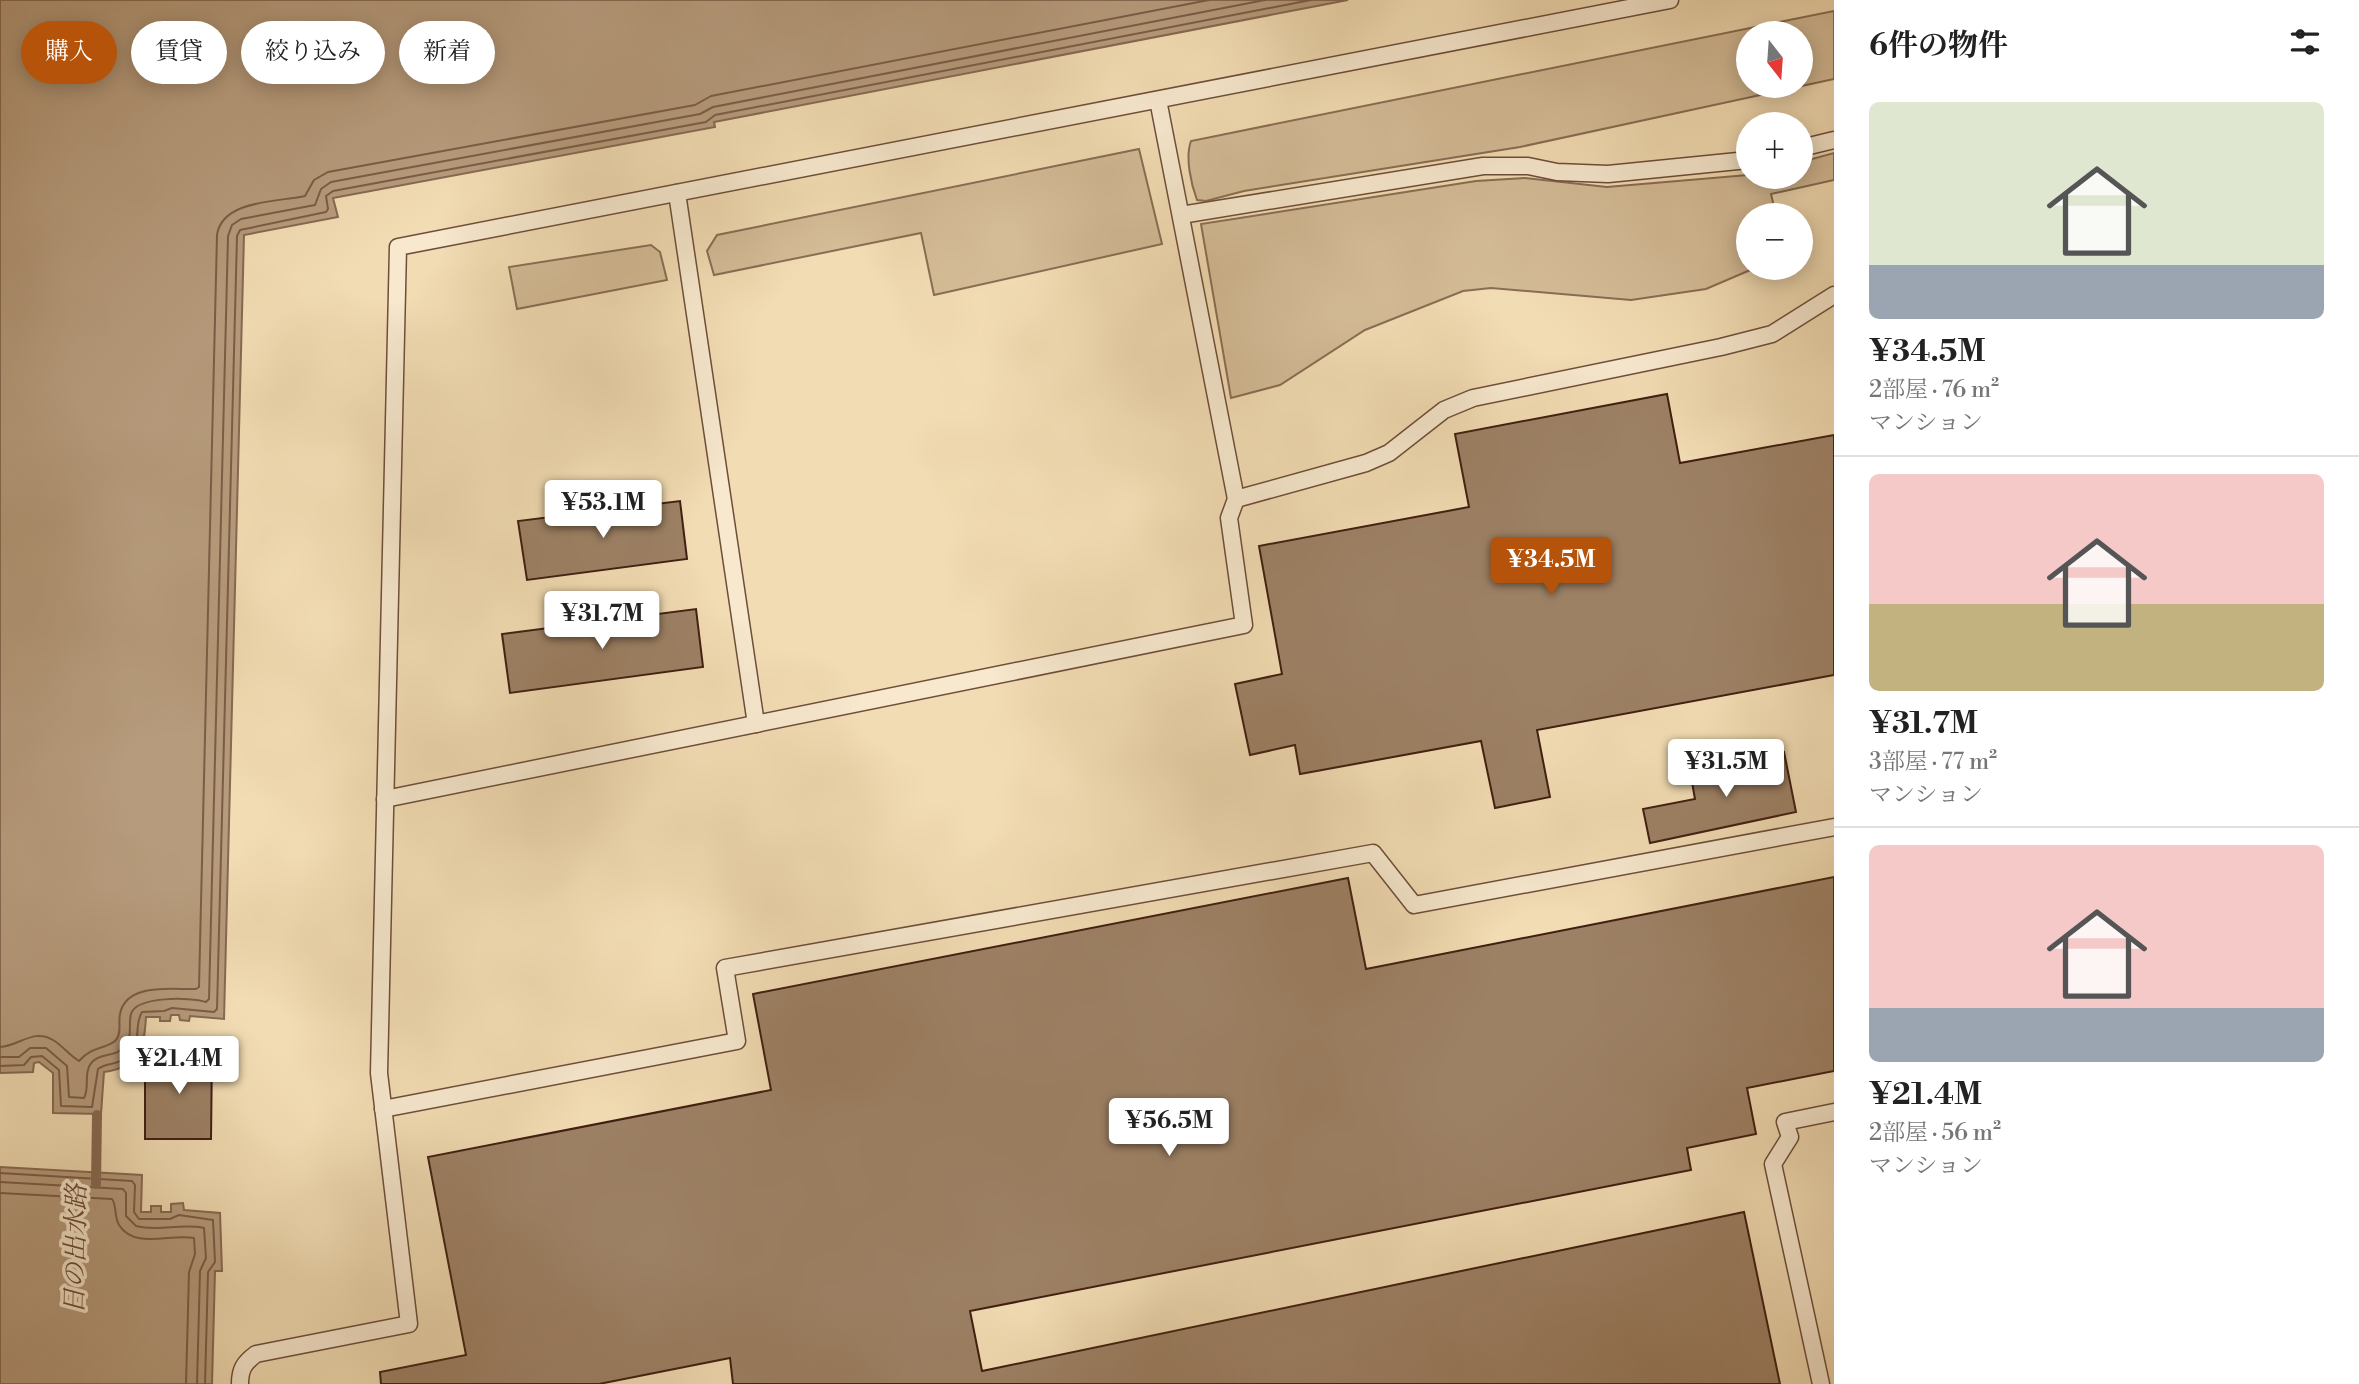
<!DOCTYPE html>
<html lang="ja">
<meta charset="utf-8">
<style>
body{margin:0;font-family:"Libre Bodoni","Noto Serif JP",serif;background:#f6f6f6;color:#222;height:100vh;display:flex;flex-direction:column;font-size:26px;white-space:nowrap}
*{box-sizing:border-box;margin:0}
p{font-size:23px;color:#767676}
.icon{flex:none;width:38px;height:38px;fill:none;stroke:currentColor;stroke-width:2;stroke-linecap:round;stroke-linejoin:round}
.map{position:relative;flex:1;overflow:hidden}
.side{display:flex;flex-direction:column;background:#fff;width:525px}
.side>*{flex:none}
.hud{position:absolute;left:21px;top:21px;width:665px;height:63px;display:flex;gap:14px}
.needle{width:46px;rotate:163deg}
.fabs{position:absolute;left:1736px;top:21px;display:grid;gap:14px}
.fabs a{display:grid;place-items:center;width:77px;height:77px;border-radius:50%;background:#fff;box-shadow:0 4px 18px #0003;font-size:35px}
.price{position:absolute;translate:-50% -60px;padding:0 16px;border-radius:7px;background:#fff;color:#222;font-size:23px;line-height:46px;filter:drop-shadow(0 2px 4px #0008)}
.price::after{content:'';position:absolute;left:50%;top:42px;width:21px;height:16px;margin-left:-10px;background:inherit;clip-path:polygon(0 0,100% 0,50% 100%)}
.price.current{background:#b45309;color:#fff}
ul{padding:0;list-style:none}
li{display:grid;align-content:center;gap:14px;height:371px;padding:0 35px}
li+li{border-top:2px solid #e0e0e0}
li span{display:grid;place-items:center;height:217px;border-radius:10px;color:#555}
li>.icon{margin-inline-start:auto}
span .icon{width:126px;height:126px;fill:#fffc;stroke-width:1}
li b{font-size:30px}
h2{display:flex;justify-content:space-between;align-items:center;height:84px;padding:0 35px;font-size:30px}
.tag{padding:0 24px;border-radius:32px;background:#fff;box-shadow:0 4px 18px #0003;font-size:24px;line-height:63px}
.tag.current{background:#b45309;color:#fff}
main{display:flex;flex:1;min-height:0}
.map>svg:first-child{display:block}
.green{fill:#d4bc97;stroke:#8a6d54;stroke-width:2;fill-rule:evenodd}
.water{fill:#b69b7c;stroke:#876951;stroke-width:2}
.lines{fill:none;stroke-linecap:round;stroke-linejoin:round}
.shore{stroke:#7c5c46;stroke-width:2}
.stream{stroke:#876951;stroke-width:10}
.building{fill:#9d8165;stroke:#411e11;stroke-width:2}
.service-casing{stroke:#6d4e3a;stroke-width:19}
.service{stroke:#f7e8ce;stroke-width:16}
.labels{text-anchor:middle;stroke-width:7;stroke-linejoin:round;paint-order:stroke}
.water-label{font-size:26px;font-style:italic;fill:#6a4a36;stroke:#f7e8ce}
</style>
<main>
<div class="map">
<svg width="1834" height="1384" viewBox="0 0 1834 1384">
<rect width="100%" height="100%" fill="#f2dcb3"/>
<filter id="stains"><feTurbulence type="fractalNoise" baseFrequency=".00286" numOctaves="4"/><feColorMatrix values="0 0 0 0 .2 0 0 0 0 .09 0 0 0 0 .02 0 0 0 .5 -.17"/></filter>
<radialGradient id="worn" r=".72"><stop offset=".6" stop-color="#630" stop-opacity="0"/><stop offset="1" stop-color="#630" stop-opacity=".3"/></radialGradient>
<g class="green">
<path d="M1834 11V79L1520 147 1244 191 1206 201 1197 200C1191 184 1185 157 1191 141ZM1801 33V86H1748V33Z"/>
<path d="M1139 149 1162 244 934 295 921 233 714 275 707 251 717 235Z"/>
<path d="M1834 153V180L1771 194 1776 215H1748V268H1755L1706 289 1631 300 1491 288 1463 291 1365 330 1280 385 1231 398 1201 224 1476 181 1525 178 1607 187 1748 175 1801 177V162Z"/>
<path d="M651 245 660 252 667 280 517 309 509 267Z"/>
</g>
<g class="water">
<path d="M0 0H1348L714 122 715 127 333 198 338 217 244 235 224 1019 190 1016 189 1021 180 1020 179 1015H171L170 1021H160V1017H146C144 1050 140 1067 104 1072L101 1114 53 1113V1073L39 1062 34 1063 33 1072 0 1073Z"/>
<path d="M0 1167 142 1175 141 1212H151V1206H161V1212H171V1204L183 1203 184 1210 220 1213 222 1271H215L212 1384H0Z"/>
</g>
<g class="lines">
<g class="shore">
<path d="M0 1047C19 1046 34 1028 53 1040 63 1046 70 1056 79 1061 93 1045 108 1049 116 1040 122 1033 118 1023 120 1014 126 982 172 990 196 989L199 987 217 235C222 200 277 202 305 196L314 180 328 172 695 105 711 96 1209 0"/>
<path d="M0 1057H19L30 1048H46L67 1066 69 1097 84 1098C90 1088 83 1072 92 1062 101 1052 116 1058 125 1046 133 1036 128 1025 131 1014 136 996 190 997 206 1002L209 999 228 236 232 225 241 219 315 205 321 189 331 182 700 114 713 107 1265 0"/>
<path d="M0 1066 24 1065 31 1057 42 1056 59 1070 61 1106 92 1107 98 1069C105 1063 116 1065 124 1059 145 1044 132 1029 142 1012L164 1011 172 1008 214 1012 217 1009 237 236 240 230 326 212 328 209 326 196 333 191 706 122 715 115 1311 0"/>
<path d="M0 1173 132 1181 135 1185 134 1212 139 1219H170L179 1215 213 1220 215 1262 208 1272 205 1384"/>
<path d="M0 1182 123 1189 126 1193V1216L136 1226C158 1232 181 1223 204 1228L206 1258 200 1271 197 1384"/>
<path d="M0 1193 112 1199C117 1206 114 1217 119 1225 135 1250 171 1233 194 1238L195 1254 189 1272 186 1384"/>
</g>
<path class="stream" d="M96 1184 97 1115"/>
</g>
<g class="building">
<path d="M1667 394 1680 463 1834 435V675L1537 730 1550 797 1495 808 1481 741 1300 774 1295 745 1250 755 1235 684 1282 674 1259 546 1469 507 1455 434Z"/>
<path d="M680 501 687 559 527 580 518 521Z"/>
<path d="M696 609 703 667 510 693 502 634Z"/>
<path d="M1784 752 1796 812 1650 843 1643 809 1695 799 1690 771Z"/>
<path d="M1834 877V1071L1747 1088 1756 1134 1687 1148 1691 1170 970 1311 982 1371 1744 1212 1780 1384H733L730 1358 599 1384H381L380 1372 466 1355 428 1157 771 1090 753 994 1348 878 1366 969Z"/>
<path d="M152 1051H212L211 1139H145V1076L152 1077Z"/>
</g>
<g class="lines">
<defs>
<g id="service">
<path d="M1158 100 1236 499"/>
<path d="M1801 148 1834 140"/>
<path d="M677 193 756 724"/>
<path d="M1181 215 1483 166H1528L1557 172 1608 174 1748 160"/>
<path d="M385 799 1244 625 1229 518 1236 499 1366 463 1389 453 1444 410 1473 398 1721 347 1772 334 1834 295"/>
<path d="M383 1109 737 1041 725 968 1373 853 1414 905 1834 827"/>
<path d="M240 1384C240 1369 244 1363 256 1354L409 1324 379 1073 398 247 1670 0"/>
<path d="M1821 1384 1773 1164 1790 1137 1785 1122 1834 1112"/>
</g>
</defs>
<use href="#service" class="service-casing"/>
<use href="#service" class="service"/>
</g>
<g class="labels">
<g class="water-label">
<text transform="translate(75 1249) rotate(-89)" y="9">日の出水路</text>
</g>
</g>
<rect width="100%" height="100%" filter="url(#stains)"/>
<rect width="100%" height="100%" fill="url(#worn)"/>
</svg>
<div class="fabs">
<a><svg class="needle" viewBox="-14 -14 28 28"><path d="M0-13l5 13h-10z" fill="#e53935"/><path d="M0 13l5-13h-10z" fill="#767676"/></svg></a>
<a>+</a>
<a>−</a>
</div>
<b class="price" style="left:603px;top:540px">¥53.1M</b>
<b class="price current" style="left:1551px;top:597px">¥34.5M</b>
<b class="price" style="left:602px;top:651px">¥31.7M</b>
<b class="price" style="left:1726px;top:799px">¥31.5M</b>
<b class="price" style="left:179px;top:1096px">¥21.4M</b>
<b class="price" style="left:1169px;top:1158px">¥56.5M</b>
<div class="hud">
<a class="tag current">購入</a>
<a class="tag">賃貸</a>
<a class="tag">絞り込み</a>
<a class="tag">新着</a>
</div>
</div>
<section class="side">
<h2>6件の物件<svg class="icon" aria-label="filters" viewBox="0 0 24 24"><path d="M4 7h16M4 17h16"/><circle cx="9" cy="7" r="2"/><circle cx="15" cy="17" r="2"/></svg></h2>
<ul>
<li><span style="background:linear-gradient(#dfe7d0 75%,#9aa5b1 0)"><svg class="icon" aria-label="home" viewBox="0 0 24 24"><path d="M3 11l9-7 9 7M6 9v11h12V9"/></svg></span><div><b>¥34.5M</b><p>2部屋 · 76 m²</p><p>マンション</p></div></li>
<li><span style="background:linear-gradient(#f6c9c9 60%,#c2b280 0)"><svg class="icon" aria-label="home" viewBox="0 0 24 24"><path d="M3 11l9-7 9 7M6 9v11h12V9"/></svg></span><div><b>¥31.7M</b><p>3部屋 · 77 m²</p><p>マンション</p></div></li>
<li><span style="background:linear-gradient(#f6c9c9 75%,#9aa5b1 0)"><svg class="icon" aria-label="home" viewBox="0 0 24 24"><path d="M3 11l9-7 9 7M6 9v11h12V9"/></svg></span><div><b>¥21.4M</b><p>2部屋 · 56 m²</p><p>マンション</p></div></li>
</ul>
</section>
</main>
